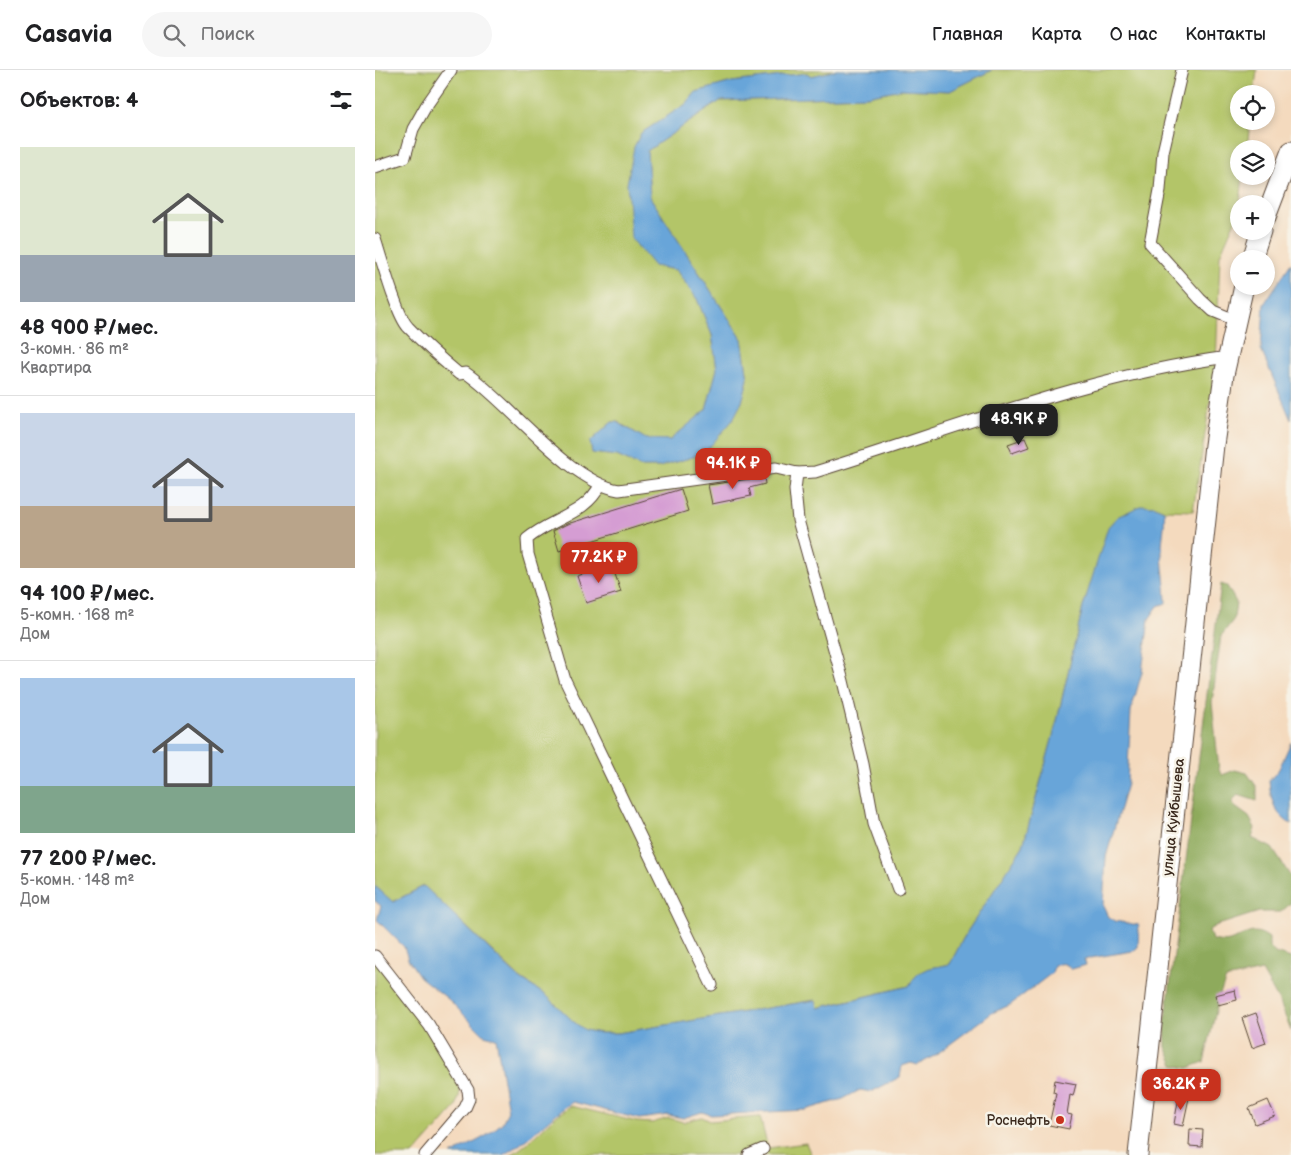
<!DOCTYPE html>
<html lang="ru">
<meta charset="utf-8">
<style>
body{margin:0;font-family:"Balsamiq Sans",sans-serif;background:#f6f6f6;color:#202124;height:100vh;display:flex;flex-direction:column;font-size:19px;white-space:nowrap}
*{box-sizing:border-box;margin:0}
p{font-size:16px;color:#757577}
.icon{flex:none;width:28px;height:28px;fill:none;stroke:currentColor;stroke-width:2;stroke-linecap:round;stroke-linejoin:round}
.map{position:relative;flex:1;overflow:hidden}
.panel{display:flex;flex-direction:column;background:#fff;width:375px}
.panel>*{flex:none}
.fabs{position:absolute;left:855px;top:15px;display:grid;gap:10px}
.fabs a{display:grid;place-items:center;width:45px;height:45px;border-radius:50%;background:#fff;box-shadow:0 2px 8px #0003;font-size:25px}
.price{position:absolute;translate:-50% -42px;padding:0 11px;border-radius:10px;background:#c8321e;color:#fff;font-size:16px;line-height:32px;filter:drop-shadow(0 1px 2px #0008)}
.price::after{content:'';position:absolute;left:50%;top:30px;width:15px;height:11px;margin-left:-8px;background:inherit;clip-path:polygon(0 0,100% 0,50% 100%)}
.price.current{background:#222;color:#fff}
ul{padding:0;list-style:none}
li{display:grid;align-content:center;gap:10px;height:265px;padding:0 20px}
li+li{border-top:1px solid #e0e0e0}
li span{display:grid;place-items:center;height:155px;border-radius:0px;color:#555}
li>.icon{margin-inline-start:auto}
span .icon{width:90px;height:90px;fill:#fffc;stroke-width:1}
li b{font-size:21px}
h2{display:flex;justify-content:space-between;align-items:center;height:60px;padding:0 20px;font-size:21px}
header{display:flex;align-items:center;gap:30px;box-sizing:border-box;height:70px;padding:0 25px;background:#fff;border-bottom:1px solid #e0e0e0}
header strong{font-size:24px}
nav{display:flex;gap:28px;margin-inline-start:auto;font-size:18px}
.search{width:350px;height:45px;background:#f6f6f6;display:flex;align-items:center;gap:12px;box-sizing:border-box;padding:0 18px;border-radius:28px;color:#757577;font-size:19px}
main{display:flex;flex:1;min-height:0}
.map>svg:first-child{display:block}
.green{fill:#b3c568;stroke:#777843}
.forest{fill:#8eaa5c;stroke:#646a3d}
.water{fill:#67a5d9;stroke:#51687c}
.building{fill:#d59dd3}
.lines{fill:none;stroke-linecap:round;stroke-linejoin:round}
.minor-casing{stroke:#574436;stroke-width:13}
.trunk-casing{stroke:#574436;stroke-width:21}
.minor{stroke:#fff;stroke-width:11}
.trunk{stroke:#fff;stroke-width:19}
.poi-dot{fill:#c8321e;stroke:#f7f3e8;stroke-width:2}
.labels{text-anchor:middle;stroke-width:5;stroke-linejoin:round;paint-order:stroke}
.street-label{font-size:14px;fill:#3b2a1e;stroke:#f7f3e8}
.poi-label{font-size:14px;fill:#3b2a1e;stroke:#f7f3e8;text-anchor:end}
</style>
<header>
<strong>Casavia</strong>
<div class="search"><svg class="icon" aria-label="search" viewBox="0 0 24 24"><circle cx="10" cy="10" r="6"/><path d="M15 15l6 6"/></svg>Поиск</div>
<nav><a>Главная</a><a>Карта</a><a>О нас</a><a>Контакты</a></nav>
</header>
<main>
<section class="panel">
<h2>Объектов: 4<svg class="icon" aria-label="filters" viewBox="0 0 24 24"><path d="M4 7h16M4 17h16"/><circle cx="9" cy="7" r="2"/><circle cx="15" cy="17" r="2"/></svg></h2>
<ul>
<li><span style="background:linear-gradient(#dfe7d0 70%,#9aa5b1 0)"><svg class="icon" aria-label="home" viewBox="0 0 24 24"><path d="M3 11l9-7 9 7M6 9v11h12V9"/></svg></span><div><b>48 900 ₽/мес.</b><p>3-комн. · 86 m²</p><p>Квартира</p></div></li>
<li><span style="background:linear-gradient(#c9d6e8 60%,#b9a48a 0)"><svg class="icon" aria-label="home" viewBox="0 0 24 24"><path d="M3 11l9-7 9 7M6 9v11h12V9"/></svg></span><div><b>94 100 ₽/мес.</b><p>5-комн. · 168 m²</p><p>Дом</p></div></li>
<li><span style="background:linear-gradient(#a9c7e8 70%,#7fa58c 0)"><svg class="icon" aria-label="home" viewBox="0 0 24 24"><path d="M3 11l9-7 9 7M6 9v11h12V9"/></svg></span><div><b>77 200 ₽/мес.</b><p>5-комн. · 148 m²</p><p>Дом</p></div></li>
</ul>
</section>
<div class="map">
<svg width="916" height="1085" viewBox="0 0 916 1085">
<rect width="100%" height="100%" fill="#f7f3e8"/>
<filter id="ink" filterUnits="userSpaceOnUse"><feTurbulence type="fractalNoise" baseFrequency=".02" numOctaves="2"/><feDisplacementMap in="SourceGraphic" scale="10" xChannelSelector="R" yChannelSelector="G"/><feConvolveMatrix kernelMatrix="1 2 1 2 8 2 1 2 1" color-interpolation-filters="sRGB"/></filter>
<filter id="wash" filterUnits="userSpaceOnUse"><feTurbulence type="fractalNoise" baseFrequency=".0096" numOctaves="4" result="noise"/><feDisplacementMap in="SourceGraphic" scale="20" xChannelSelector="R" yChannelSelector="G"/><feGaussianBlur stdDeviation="1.12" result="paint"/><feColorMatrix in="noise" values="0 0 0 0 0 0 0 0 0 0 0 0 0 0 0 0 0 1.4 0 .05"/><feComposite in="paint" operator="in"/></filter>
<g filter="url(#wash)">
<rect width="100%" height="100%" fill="#f4dabe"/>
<g class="green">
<path d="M0 0H462L436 6 432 3 357 12 321 22 311 34 266 63 279 196 301 200 322 229 337 265 342 299 331 340 295 370 271 369 243 352H237L215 372 217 383 242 386 266 397H284L318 387 367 332 373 309 367 269 275 127 272 81 345 31 492 26 526 19 575 21 617 0H882L879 24H864V51H875L872 79H864V106H868L864 141 845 185 841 294 818 441 789 440 780 436 708 537 681 655 648 776 590 865 575 894C555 899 544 897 534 916L442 938 440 930 243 963H225L209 960 199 952 172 926 145 908 49 816 17 832 0 816Z"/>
<path d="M0 887 77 993 85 1022 81 1037 38 1085H0Z"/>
<path d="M196 1036 262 1052 277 1053 294 1048 308 1052 327 1047 335 1051 385 1047 393 1078 431 1073 436 1085H136C159 1071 174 1048 196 1036Z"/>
</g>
<path class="forest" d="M846 514 852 516 861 532 859 549 846 566 837 632 844 700 847 705 860 700 872 703 882 717V731L863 725 858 730 859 736 874 747 880 758 877 768 897 778 916 807V833L906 842H884L840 856 834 860 837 870C843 871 851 873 857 870 872 865 878 856 894 868V876L900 883 916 888V961L905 933 887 901 851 909 845 924 829 992 813 998 799 995 791 977 790 955Z"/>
<g class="water">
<path d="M462 0H617L575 21 526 19 492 26 345 31 272 81 275 127 367 269 373 309 367 332 357 351 332 380 318 387 284 397H266L242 386 217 383 215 372 237 352H242L271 369 295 370 331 340 342 299 337 265 322 229 301 200 279 196 256 168 252 114 259 77 266 63 311 34 321 22 357 12 432 3 436 6Z"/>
<path d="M916 193V350L886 280 889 234Z"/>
<path d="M767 435 780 436 789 440C791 456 786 470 787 485 788 502 791 517 791 533L783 536 774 549 767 602 756 641 752 714 731 787 728 836 733 847 740 851 764 855 763 877 758 881 709 889 711 895 697 899C690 893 687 892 679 896L677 903 635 935 617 943 559 986 543 995 536 993 527 996 525 1007 496 1022 485 1020 468 1029 430 1040 336 1045 327 1042 308 1048 293 1045 264 1049 198 1032C178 1043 143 1081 127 1085 112 1085 92 1085 76 1085L111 1066 127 1053 133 1041 121 968 109 965 73 929 45 907 33 889 29 877 2 850 6 836 0 831V816L18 832 49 816 144 908 172 926 199 952 210 960 225 963H243L441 930 443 938 534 916C545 896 555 899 575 894L590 865 648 776 681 655 708 537 733 457 742 447Z"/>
<path d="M916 672V754C899 744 896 730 894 711L904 699Z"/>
</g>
<g id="blocks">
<g class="building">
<path d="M650 368 654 377 637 383 633 374Z"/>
<path d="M389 407 390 414 374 418 376 426 337 434 333 415Z"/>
<path d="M306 419 313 441 184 481 178 461 192 454Z"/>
<path d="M237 495 246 522 211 533 202 506Z"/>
<path d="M860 920 862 930 843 935 840 925Z"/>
<path d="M881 943 891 973 877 978 867 948Z"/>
<path d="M680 1010 701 1014 698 1026 695 1025 692 1044 697 1045 694 1059 674 1055 681 1023 678 1022Z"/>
<path d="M804 1026 814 1028 808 1056 799 1054Z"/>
<path d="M893 1030 900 1046 880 1054 874 1038Z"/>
<path d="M815 1059 828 1060 827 1077 814 1076Z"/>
</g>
</g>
</g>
<g filter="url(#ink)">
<use href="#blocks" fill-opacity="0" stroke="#574436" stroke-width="1"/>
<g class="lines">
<defs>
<g id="minor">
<path d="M807 0 788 82 785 120 775 173 825 229 838 241 860 250"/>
<path d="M0 97 30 87 38 59 51 36 76 0"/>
<path d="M0 169C6 187 22 246 33 257 48 273 66 289 84 304L91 303C135 333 193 411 244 420L401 398 422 403 440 402C577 360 710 306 853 287"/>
<path d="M422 403 420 420 423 450 468 611 488 694 499 754 523 819"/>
<path d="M225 415C212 444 175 449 152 469L153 484 190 610 337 915"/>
<path d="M0 886 54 955 93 1020 94 1029 90 1038 50 1085"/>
<path d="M374 1085 388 1079"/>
</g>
<g id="trunk">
<path d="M891 147 916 81"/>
<path d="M877 189 886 161"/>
<path d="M763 1085 839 375 849 305 869 216"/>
</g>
</defs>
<use href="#minor" class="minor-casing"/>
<use href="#trunk" class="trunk-casing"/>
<use href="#minor" class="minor"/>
<use href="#trunk" class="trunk"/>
</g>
</g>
<circle class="poi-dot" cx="685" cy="1050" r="5"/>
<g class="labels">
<g class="street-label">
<text transform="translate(798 747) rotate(-84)" y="5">улица Куйбышева</text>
</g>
<g class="poi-label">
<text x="675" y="1055">Роснефть</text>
</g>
</g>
</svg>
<div class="fabs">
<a><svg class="icon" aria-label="locate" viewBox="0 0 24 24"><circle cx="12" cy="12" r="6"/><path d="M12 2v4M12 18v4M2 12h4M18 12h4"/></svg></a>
<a><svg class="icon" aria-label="layers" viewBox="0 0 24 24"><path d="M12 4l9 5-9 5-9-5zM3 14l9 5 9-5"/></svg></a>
<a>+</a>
<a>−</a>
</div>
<b class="price current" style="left:644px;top:376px">48.9K ₽</b>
<b class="price" style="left:358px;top:420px">94.1K ₽</b>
<b class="price" style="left:224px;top:514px">77.2K ₽</b>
<b class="price" style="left:806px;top:1041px">36.2K ₽</b>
</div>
</main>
